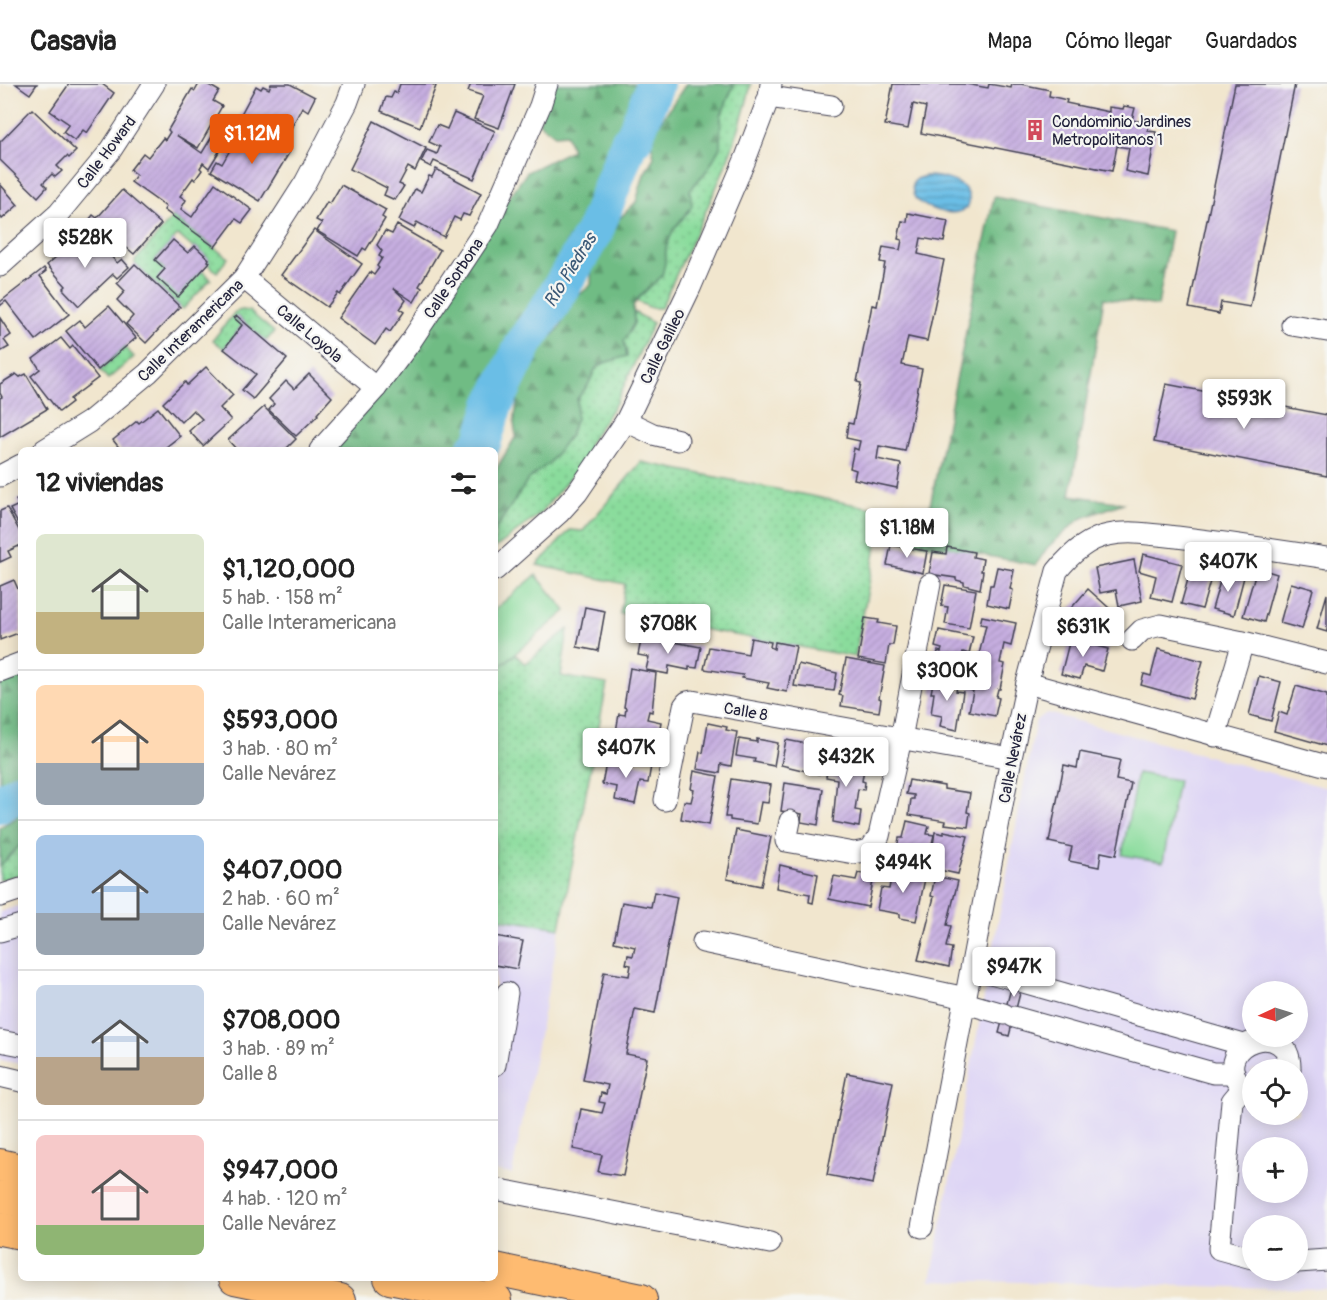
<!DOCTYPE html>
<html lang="es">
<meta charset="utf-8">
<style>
body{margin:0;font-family:Pangolin,sans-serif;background:#f6f6f6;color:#222;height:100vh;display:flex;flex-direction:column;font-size:22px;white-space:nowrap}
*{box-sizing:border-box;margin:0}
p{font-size:20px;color:#767676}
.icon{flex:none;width:33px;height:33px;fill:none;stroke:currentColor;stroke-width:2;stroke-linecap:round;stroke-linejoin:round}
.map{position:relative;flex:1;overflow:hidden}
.side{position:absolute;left:18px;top:363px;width:480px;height:834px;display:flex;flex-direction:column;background:#fff;border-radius:9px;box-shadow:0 3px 15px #0003}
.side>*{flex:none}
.needle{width:39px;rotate:266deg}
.tools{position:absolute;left:1242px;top:897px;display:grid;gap:12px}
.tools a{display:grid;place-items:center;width:66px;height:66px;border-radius:50%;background:#fff;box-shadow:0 3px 15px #0003;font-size:30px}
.price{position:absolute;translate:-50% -51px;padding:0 14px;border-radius:6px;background:#fff;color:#222;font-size:20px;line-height:39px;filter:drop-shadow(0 2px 3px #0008)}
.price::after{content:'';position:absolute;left:50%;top:36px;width:18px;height:14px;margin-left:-9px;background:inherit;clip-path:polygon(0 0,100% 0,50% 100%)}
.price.selected{background:#ea580c;color:#fff}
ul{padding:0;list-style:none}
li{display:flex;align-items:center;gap:18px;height:150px;padding:0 18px}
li+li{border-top:2px solid #e0e0e0}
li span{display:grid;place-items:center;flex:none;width:168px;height:120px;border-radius:9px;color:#555}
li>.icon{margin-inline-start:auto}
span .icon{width:72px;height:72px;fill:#fffc;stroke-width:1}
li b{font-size:26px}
h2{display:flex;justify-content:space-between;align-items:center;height:72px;padding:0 18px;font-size:26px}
header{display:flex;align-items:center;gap:36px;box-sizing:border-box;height:84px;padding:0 30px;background:#fff;border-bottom:2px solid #e0e0e0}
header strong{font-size:28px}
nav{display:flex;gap:33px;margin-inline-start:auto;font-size:21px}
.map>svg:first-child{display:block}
.built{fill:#ded5f5;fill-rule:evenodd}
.grass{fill:url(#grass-dots);stroke:#567f6c;stroke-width:1.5}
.forest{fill:url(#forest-firs);stroke:#486f60;stroke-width:1.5}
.pitch{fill:#8adc9c;stroke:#567f6c;stroke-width:1.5}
.water{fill:url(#water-rules);stroke:#467090;stroke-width:1.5}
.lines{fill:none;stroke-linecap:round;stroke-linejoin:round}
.river{stroke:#6abee6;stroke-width:38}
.building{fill:url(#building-hatch)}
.minor-casing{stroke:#413f51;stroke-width:23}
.highway-casing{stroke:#413f51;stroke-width:34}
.minor{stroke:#fff;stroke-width:21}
.highway{stroke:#febb71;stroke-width:32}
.labels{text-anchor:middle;stroke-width:4.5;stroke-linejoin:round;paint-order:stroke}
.poi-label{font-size:16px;fill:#22223b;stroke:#f6f6f2;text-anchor:start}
.street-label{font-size:16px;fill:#22223b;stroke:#f6f6f2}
.water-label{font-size:18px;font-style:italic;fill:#3b5977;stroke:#f6f6f2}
</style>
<header>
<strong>Casavia</strong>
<nav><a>Mapa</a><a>Cómo llegar</a><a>Guardados</a></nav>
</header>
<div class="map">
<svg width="1327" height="1216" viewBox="0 0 1327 1216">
<defs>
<pattern id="grass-dots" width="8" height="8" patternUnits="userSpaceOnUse" patternTransform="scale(1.5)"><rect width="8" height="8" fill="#8adc9c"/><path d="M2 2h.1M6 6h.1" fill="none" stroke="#77bc87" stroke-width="1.8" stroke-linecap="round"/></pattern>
<pattern id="forest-firs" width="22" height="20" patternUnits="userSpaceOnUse" patternTransform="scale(1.5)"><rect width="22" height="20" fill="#6fbc84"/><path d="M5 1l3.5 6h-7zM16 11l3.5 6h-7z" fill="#5b986d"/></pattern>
<pattern id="water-rules" width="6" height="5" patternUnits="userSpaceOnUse" patternTransform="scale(1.5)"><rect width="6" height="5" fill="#6abee6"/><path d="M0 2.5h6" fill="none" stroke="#579abc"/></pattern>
<pattern id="building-hatch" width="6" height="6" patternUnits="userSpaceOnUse" patternTransform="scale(1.5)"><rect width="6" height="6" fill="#c6aee0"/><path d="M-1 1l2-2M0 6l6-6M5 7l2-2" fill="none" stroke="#aa95c1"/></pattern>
</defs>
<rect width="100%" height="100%" fill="#f6f6f2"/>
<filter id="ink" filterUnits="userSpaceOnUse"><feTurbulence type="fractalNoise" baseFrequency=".0167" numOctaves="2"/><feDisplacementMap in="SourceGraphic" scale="12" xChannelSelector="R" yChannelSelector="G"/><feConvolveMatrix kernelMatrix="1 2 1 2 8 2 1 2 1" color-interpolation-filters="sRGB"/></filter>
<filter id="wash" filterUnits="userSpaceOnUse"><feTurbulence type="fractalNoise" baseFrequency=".008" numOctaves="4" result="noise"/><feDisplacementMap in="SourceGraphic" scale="24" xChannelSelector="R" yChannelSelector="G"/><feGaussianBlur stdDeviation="1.35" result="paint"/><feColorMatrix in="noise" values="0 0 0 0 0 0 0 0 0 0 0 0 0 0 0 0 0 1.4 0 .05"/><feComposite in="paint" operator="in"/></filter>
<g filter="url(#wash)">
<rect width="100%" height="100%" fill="#f1e6ce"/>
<g class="built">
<path d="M1047 629 1327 704V1205L931 1196 1036 636ZM1252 908H1298V952H1252ZM1252 986H1298V1030H1252ZM1252 1064H1298V1108H1252ZM1252 1142H1298V1186H1252Z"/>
<path d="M21 821V980L0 976V828Z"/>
<path d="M495 835 560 844 512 1090 495 1087Z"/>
</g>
<g class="grass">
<path d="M734 0H751C734 79 693 151 661 224H651L636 217 647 206 665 179 666 164 673 146 690 126V106L708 85 719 64 721 32Z"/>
<path d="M173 133 228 174 217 188 208 180 209 175 195 162 193 164 178 151 155 176 165 185 202 187 211 195 183 225 135 180V177Z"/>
<path d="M242 226 249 227 274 248 266 257 237 232 235 235 242 241 224 265 213 256 235 228Z"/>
<path d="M634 228 653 239 616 319 588 361 591 364V368L540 430 495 464V446L506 428 528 396 550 378 570 351 576 334 577 315 588 301 596 284 604 279 627 272 624 257 634 239Z"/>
<path d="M125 263 134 273 108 295 100 286Z"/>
<path d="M641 378 927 435 922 460 878 452 855 573 620 530 625 500 537 481 570 446 583 447Z"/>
<path d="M568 545 561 592 607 600 560 844 495 834V578L499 583 515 570 525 580Z"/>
<path d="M21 760V790L0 796V782Z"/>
</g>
<g class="forest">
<path d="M552 0H646L645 14 649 23 650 32 642 53 630 75 621 117 613 130 582 155 574 171 554 202 512 258 511 273 507 284 491 294 481 310 469 345 457 366H330L527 88 572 66 566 50 555 51 539 39Z"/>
<path d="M686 0H734L721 32 720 63 708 85 690 106 692 122 673 146 666 164 665 179 662 192 640 212 633 222 634 239 624 257 627 272 604 279 596 284 588 301 577 315 576 334 570 351 550 378 528 396 495 446V387L516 352 514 340 522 281 538 260 551 253 561 242 566 222 591 201 592 174 598 160 608 146 636 118 644 90 654 73 651 57 655 46Z"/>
<path d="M994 113 1171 147 1158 222 1104 214 1070 411 1123 419 1080 435 1047 464 1036 481 922 460Z"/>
<path d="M21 586V689L0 701V595Z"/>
<path d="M21 725V760L0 782V743L16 734Z"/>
</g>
<g class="pitch">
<path d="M536 491 566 527 499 583 495 578V525Z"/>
<path d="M1137 689 1178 696 1163 778 1122 771Z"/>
</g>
<path class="water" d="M925 92C938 92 966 96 969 113 970 118 969 122 965 125 952 134 926 125 916 115 912 111 913 106 912 101L916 95Z"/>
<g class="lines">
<g class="river">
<path d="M475 366 482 359 494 321 525 258 550 222 595 146 629 58 634 54 655 0"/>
<path d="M0 720 21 707"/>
</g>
</g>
<g id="blocks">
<g class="building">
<path d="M16 0H37L30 10Z"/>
<path d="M69 0H102L114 9 87 49 83 46 75 57 63 48 69 40 50 27Z"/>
<path d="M199 0H207L219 7 213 17 222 22 198 64 176 51 202 69 216 46 228 53 209 84 203 79 200 84 202 86 195 96 193 94 180 112 186 116 181 125 192 133 215 99 252 126 242 139 236 135 215 163 164 126 166 123 131 98 136 91 130 86 143 69 148 73 163 54 165 56 170 48 168 46 192 5 195 7Z"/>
<path d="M271 0H290L315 13 308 27 302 23 285 56 240 32 256 2 261 5 263 2 269 5Z"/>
<path d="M400 0H432L436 2 420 43 381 27 386 13 391 14 394 8 397 9Z"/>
<path d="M471 0H515L499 44 474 35 483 12 468 7Z"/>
<path d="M893 0H966L988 4 989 0 1011 4 1012 0H1021L1050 6 1049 12 1067 16 1066 19 1109 28V23L1123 25 1124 22 1135 24 1132 36 1149 39 1148 47 1156 48 1148 92 1125 87 1129 64 1117 62 1112 87 921 49 926 23 913 20 908 45 885 41Z"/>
<path d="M1235 0H1295L1250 223 1221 218 1219 230 1189 224Z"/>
<path d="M32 25 76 67 69 74 67 72 57 82 62 87 55 93 52 90 43 99 47 103 38 113 0 76V58Z"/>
<path d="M454 29 495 47 474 95 434 77 431 83 421 78 427 66 437 70 440 63 429 58 437 41 447 45Z"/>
<path d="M374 37 426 64 415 87 408 83 399 100 404 102 395 116 384 111 387 104 350 85Z"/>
<path d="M251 46 289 69 260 117 211 87 217 77 222 80 234 59 241 63Z"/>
<path d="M436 85 481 109 469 132 463 130 460 136 454 133 444 153 417 138 414 144 399 136 415 105 421 108 429 92 432 93Z"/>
<path d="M0 100 18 121 2 135 0 132Z"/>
<path d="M341 101 386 126 382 133 385 135 366 166 363 164 358 172 317 147 322 139 316 136 327 118 330 120Z"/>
<path d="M122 106 161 140 134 170 127 164 119 173 86 140 93 131 97 134Z"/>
<path d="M908 129 948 137 944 158 921 154 918 170 944 176 927 257 908 253 902 281 922 285 905 367 879 362 877 375 901 380 897 404 854 395 856 386 850 384 854 364 858 366 860 357 846 354 848 339 853 340 861 299 857 298 872 221 877 222 885 179 880 178 883 163 900 166 902 156 898 155 902 137 907 138Z"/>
<path d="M397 141 440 166 419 202 422 204 414 218 393 204 406 216 400 225 404 228 390 248 386 245 375 261 338 234 370 188 374 191 379 184 377 182 382 174 379 172 382 167 377 161 385 147 392 150Z"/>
<path d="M314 146 362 180 340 211 338 209 327 223 281 191Z"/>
<path d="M84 151 92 161 97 156 117 179 122 175 129 183 117 194 113 190 79 222 63 205 66 202 47 181 65 165 67 167Z"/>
<path d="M173 156 188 169 195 162 209 175 208 177 210 178 178 213 157 194 165 185 155 176Z"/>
<path d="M135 180 180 223 146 259 126 240 133 232 117 216 125 207 117 199Z"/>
<path d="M44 184 46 187 40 192 69 230 36 256 6 217 0 222V218Z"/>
<path d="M109 222 136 254 98 286 66 247 80 236 85 243Z"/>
<path d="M237 232 287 275 253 315 242 306 256 290 224 265 242 241 234 234Z"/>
<path d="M0 234 11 251 4 256 9 263 0 268Z"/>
<path d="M61 254 70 265 73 262 98 294 70 315 72 318 59 328 31 292 40 285 33 275Z"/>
<path d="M206 283 233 311 220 324 231 336 203 362 189 347 202 335 193 326 181 338 163 319 185 298 187 301Z"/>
<path d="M16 290 20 293 26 290 47 325 0 353V314L2 313 0 309V300Z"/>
<path d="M309 290 332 313 317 330 318 331 296 352 269 326 274 320 269 315 286 297 294 305Z"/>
<path d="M1166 300 1327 331V392L1154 358Z"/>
<path d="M264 323 296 355 285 366H237L228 356Z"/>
<path d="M158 324 180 352 162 366H121L113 356 137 337 139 339Z"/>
<path d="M21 414V445L10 425 19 421 16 416Z"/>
<path d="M7 424 21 450V461L8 467 11 473 0 478V427Z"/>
<path d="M891 461 927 467 923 489 887 481Z"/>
<path d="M947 463 974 468 973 473 983 475 981 487H983L980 505 964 501V498L956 496V494L929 490 933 468 946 470Z"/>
<path d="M1143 470 1182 480 1172 518 1151 513 1156 492 1139 487Z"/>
<path d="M1134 476 1142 517 1119 522 1116 506 1100 509 1095 484Z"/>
<path d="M1192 481 1213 487 1202 525 1181 520Z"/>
<path d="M997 483 1014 486 1010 505 1013 506 1009 525 987 520 990 501H993Z"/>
<path d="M1257 484 1277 490 1264 538 1243 532Z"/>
<path d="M1223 487 1244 493 1234 531 1212 525Z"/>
<path d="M14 496 21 512V548L0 556V502Z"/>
<path d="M1291 499 1313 505 1302 545 1280 539Z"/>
<path d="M945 501 976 506 969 544 945 540 948 523 941 522Z"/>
<path d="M1088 505 1118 532 1103 548 1088 534 1080 542 1066 530Z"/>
<path d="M1327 510V548L1317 545Z"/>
<path d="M585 523 605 527 598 567 577 563Z"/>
<path d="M982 532 1016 539 1011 562 1004 560 1000 579 1005 580 1000 605H998L996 613 999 614 995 632 969 627 973 607 970 606 974 590 982 592 985 580 977 579 986 541 980 540Z"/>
<path d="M865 534 879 536 878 539 896 542 893 561H889L886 580 858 575Z"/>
<path d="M939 546 973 553 969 570 963 568 958 590 934 585 938 567 941 568 942 565 935 563Z"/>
<path d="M642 552 701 563 697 584 689 583V586L669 582 668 590 646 586 649 573 638 571Z"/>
<path d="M751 554 771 558 770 563 774 565 775 558 796 562 787 608 767 604 769 599 742 594 743 591 704 585 709 563 748 570Z"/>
<path d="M1070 555 1108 565 1102 587 1084 582 1080 595 1061 590Z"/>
<path d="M1158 565 1203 577 1192 615 1141 601 1144 590 1151 592Z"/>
<path d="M846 575 885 582 879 614 881 615 879 628 841 622 843 612 839 611Z"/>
<path d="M798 580 837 589 834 607 794 602Z"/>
<path d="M630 584 656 589 652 628 649 627 647 635 661 638 658 654 651 653 647 675 624 671V668L613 666 619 630 625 631 626 624 624 623Z"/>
<path d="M1259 592 1281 598 1271 637 1249 631Z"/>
<path d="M934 593 958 598 956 607 963 608 957 646 940 642 942 632 931 630 934 609H931Z"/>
<path d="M1296 602 1327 611V662L1274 647 1279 628 1287 631Z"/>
<path d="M708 639 727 643 726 646 737 648 731 682 721 680 720 689 697 685 700 668 703 669Z"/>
<path d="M739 655 757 658V655L778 659 774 682 754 678 755 675 736 672Z"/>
<path d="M786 656 823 663 819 690 781 681Z"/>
<path d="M1080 668 1120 676 1116 696 1131 699 1116 771 1101 768 1099 783 1069 777 1072 763 1049 758 1064 681 1077 684Z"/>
<path d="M830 669 865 678 862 697 865 698 864 706 858 705 855 726 861 727 859 743 833 738 837 695 826 693Z"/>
<path d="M607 674 651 682 648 699 640 698 635 720 615 716 617 703 602 700Z"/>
<path d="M694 687 718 692 709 741 681 735 684 717 691 718 694 706 691 705Z"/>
<path d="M731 695 771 701 768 719 761 718 757 740 730 736V733H725Z"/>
<path d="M909 696 944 702V705L970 709 967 728 970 729 968 743 945 740 946 737 909 731 911 715H914V711L906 710Z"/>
<path d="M785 699 823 705 818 741 801 738 802 730 781 727Z"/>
<path d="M907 737 929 742 927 750 934 751 929 772 924 771 922 781 895 775 899 754H903Z"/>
<path d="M736 746 771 753 761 802 727 795Z"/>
<path d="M944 747 968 752 958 790 939 786 941 776 931 775 935 748 944 750Z"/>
<path d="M780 781 818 790 813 819 809 818 810 810 776 804Z"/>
<path d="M893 783 926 790 916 837 900 834V830L877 826 881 804 889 805Z"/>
<path d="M858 789 874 792 868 823 829 815 834 792 856 796Z"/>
<path d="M935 792 958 797 947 841 951 842 946 863 952 864 949 883 918 876 934 813 931 812Z"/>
<path d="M654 808 677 813 655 929 635 925 626 970 647 974 623 1092 598 1088 602 1071 573 1065 581 1025 602 1029 605 1019 599 1018 601 1009 606 1010 608 1001 583 996 604 888 629 892 631 881 626 880 628 871 633 872 635 863 614 858 622 818 651 823Z"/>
<path d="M495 852 523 857 517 885 495 881Z"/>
<path d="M1019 875 1028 878 1009 952 999 949Z"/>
<path d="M847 989 893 998 873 1100 827 1091Z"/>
</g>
</g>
</g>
<g filter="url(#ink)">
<use href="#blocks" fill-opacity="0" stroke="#413f51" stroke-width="1.5"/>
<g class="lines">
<defs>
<g id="minor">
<path d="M769 13 831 22"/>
<path d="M0 182 59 129 111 66 154 0"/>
<path d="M244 194 376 304"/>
<path d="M1292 241 1327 247"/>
<path d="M626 337 653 350 678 356"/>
<path d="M44 366 89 338 148 289 244 194 305 99 347 19 354 0"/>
<path d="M320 366 376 304 409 260 488 141 540 22 547 0"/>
<path d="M0 392 21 381"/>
<path d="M495 486 559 429 577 409 626 337 690 204 745 76 769 13 771 0"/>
<path d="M1132 556 1142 546 1161 541 1243 558 1327 579"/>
<path d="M0 587 21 579"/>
<path d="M1027 599 1327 682"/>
<path d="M1215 652 1243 558"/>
<path d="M665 716 684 622 687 618 692 617 1011 674"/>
<path d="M790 737 786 757 854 769 870 766 879 752 901 655 930 500"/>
<path d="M0 812 21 805"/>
<path d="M0 847 21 841"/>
<path d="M703 858 966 914"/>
<path d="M972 884 1013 895"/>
<path d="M1023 898 1244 961"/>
<path d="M965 919 1004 930"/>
<path d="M1014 933 1213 989H1234"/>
<path d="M0 957 21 961"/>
<path d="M495 981 507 909"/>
<path d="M0 992 21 997"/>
<path d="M1240 1001C1208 959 1292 931 1290 986"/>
<path d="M1242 1005 1232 1017 1219 1165 1252 1174"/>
<path d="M495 1105 770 1159"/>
<path d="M922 1143 1011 674 1027 599 1057 487C1070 471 1087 455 1108 451 1131 446 1154 451 1177 453 1227 459 1277 466 1327 474"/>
<path d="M1298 1178 1327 1176"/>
</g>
<g id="highway">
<path d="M0 1081 21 1086"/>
<path d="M0 1113 21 1117"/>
<path d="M0 1145 21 1149"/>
<path d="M495 1185 641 1216"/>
<path d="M235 1194 340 1216"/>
<path d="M390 1194 496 1216"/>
</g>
</defs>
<use href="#minor" class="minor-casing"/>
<use href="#highway" class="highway-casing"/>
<use href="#minor" class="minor"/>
<use href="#highway" class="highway"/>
</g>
</g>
<defs>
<symbol id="building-bare" viewBox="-9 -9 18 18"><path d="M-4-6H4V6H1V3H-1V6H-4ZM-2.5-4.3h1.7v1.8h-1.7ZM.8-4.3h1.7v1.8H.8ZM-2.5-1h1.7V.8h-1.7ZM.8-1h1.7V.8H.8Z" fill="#d1495b" stroke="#f6f6f2" stroke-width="2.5" paint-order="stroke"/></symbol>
</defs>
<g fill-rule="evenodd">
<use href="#building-bare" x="1020" y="31" width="30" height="30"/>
</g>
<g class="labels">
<g class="poi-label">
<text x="1052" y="43">Condominio Jardines<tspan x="1052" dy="18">Metropolitanos 1</tspan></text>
</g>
<g class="street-label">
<text transform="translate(106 68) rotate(-53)" y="6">Calle Howard</text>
<text transform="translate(453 194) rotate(-56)" y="6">Calle Sorbona</text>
<text transform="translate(190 246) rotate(-44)" y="6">Calle Interamericana</text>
<text transform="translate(310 249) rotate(40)" y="6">Calle Loyola</text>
<text transform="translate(662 262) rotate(-64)" y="6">Calle Galileo</text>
<text transform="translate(746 627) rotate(10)" y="6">Calle 8</text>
<text transform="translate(1012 674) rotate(-79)" y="6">Calle Nevárez</text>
</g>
<g class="water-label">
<text transform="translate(570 186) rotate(-58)" y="6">Río Piedras</text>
</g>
</g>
</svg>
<div class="tools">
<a><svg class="needle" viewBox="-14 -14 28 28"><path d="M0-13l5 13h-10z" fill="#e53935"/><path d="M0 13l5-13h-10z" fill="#767676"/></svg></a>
<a><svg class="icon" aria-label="locate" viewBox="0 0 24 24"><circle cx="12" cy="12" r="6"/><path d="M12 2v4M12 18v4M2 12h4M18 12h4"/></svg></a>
<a>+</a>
<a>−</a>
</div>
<b class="price selected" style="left:252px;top:81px">$1.12M</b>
<b class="price" style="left:85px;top:185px">$528K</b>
<b class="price" style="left:1244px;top:346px">$593K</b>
<b class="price" style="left:907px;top:475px">$1.18M</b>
<b class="price" style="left:1228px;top:509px">$407K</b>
<b class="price" style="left:668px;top:571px">$708K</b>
<b class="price" style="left:1083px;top:574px">$631K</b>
<b class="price" style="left:947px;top:618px">$300K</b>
<b class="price" style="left:626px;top:695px">$407K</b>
<b class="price" style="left:846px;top:704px">$432K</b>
<b class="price" style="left:903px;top:810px">$494K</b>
<b class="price" style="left:1014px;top:914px">$947K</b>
<section class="side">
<h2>12 viviendas<svg class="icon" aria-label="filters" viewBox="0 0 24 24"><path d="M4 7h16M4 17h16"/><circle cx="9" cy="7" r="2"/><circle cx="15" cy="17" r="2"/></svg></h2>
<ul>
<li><span style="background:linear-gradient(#dfe7d0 65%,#c2b280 0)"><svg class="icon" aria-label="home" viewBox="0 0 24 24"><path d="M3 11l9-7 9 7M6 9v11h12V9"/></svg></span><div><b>$1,120,000</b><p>5 hab. · 158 m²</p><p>Calle Interamericana</p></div></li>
<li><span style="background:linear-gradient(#ffd9b3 65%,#9aa5b1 0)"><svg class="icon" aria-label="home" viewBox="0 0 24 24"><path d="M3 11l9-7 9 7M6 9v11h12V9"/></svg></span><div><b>$593,000</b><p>3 hab. · 80 m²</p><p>Calle Nevárez</p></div></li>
<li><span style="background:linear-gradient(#a9c7e8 65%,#9aa5b1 0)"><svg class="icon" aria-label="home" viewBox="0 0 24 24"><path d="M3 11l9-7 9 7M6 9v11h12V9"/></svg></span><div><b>$407,000</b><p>2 hab. · 60 m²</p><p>Calle Nevárez</p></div></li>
<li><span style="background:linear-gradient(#c9d6e8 60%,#b9a48a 0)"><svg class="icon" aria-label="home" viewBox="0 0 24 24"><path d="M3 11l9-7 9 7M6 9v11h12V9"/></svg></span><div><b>$708,000</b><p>3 hab. · 89 m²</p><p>Calle 8</p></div></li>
<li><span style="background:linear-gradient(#f6c9c9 75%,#8fb573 0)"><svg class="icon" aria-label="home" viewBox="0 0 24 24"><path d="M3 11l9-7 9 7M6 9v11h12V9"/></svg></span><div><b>$947,000</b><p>4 hab. · 120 m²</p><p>Calle Nevárez</p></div></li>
</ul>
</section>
</div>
